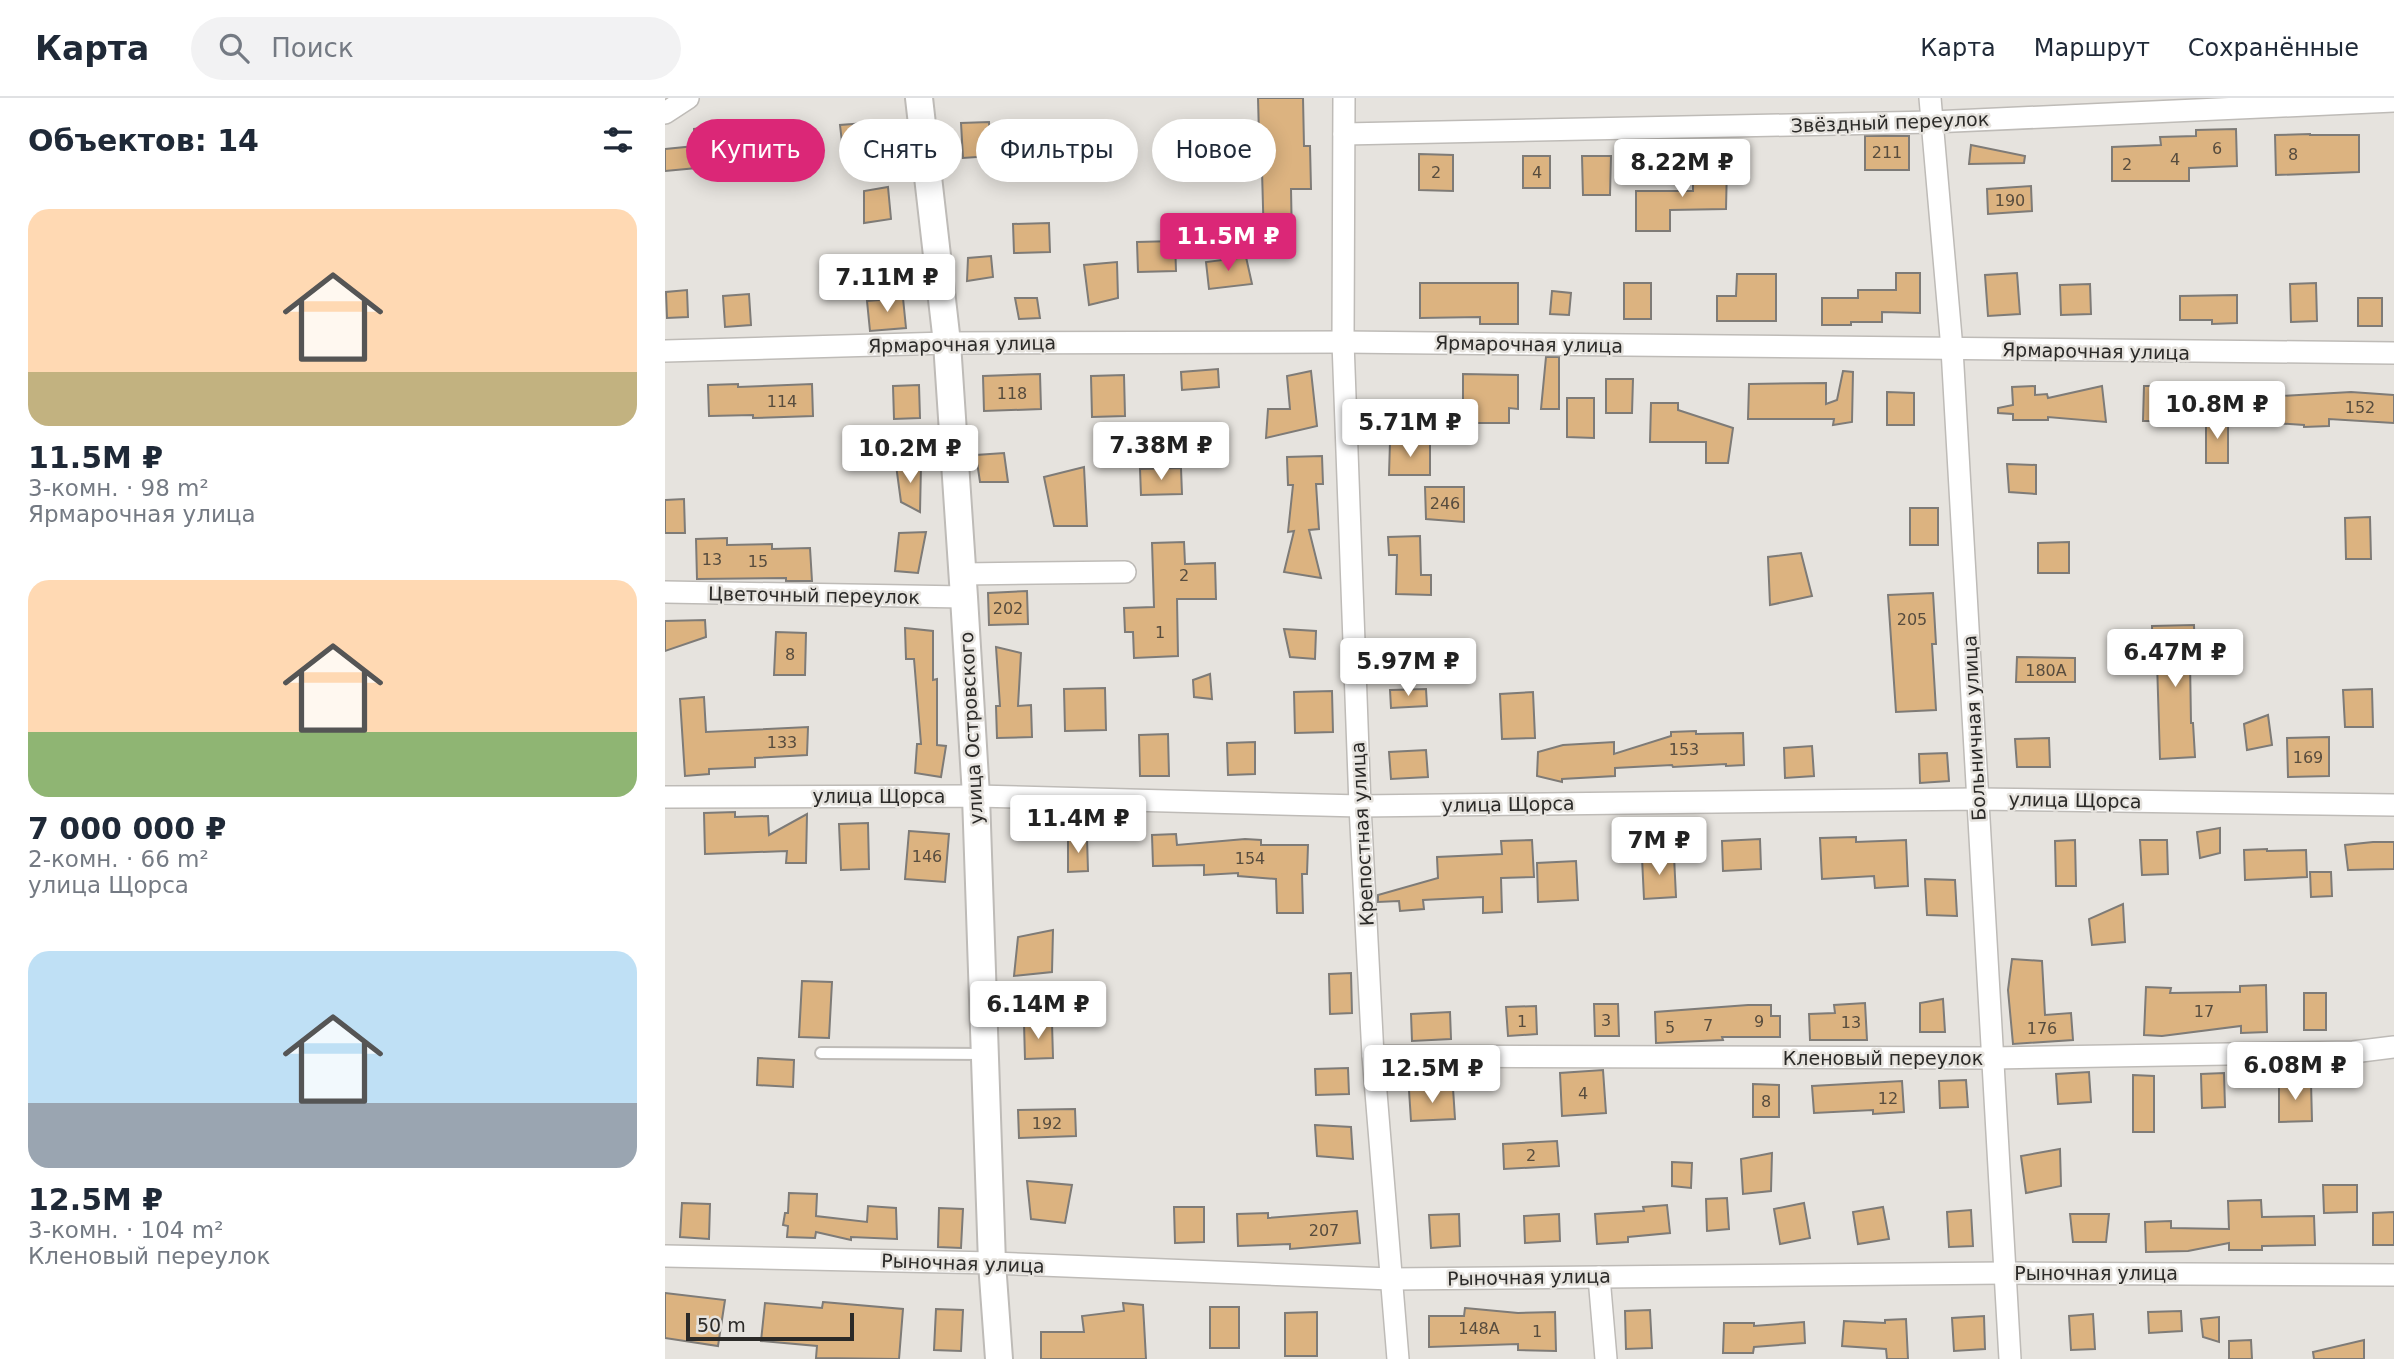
<!DOCTYPE html>
<html lang="ru">
<meta charset="utf-8">
<style>
body{margin:0;font-family:"DejaVu Sans",sans-serif;background:#f2f2f3;color:#1f2937;height:100vh;display:flex;flex-direction:column;font-size:26px;white-space:nowrap}
*{box-sizing:border-box;margin:0}
p{font-size:23px;color:#747a83}
.icon{flex:none;width:38px;height:38px;fill:none;stroke:currentColor;stroke-width:2;stroke-linecap:round;stroke-linejoin:round}
.map{position:relative;flex:1;overflow:hidden}
.drawer{display:flex;flex-direction:column;background:#fff;width:665px}
.drawer>*{flex:none}
.banner{position:absolute;left:21px;top:21px;width:665px;height:63px;display:flex;gap:14px}
.scale{position:absolute;left:21px;bottom:18px;width:168px;box-sizing:border-box;padding-left:7px;border:4px solid #2b2a28;border-top:0;font-size:19px;line-height:24px;white-space:nowrap;color:#2b2a28;-webkit-text-stroke:5px #e6e3de;paint-order:stroke}
.price{position:absolute;translate:-50% -60px;padding:0 16px;border-radius:7px;background:#fff;color:#222;font-size:23px;line-height:46px;filter:drop-shadow(0 2px 4px #0008)}
.price::after{content:'';position:absolute;left:50%;top:42px;width:21px;height:16px;margin-left:-10px;background:inherit;clip-path:polygon(0 0,100% 0,50% 100%)}
.price.on{background:#db2777;color:#fff}
ul{padding:0;list-style:none}
li{display:grid;align-content:center;gap:14px;height:371px;padding:0 28px}
li span{display:grid;place-items:center;height:217px;border-radius:21px;color:#555}
li>.icon{margin-inline-start:auto}
span .icon{width:126px;height:126px;fill:#fffc;stroke-width:1}
li b{font-size:30px}
h2{display:flex;justify-content:space-between;align-items:center;height:84px;padding:0 28px;font-size:30px}
.chip{padding:0 24px;border-radius:32px;background:#fff;box-shadow:0 4px 18px #0003;font-size:24px;line-height:63px}
.chip.on{background:#db2777;color:#fff}
header{display:flex;align-items:center;gap:42px;box-sizing:border-box;height:98px;padding:0 35px;background:#fff;border-bottom:2px solid #e0e1e3}
header strong{font-size:33px}
nav{display:flex;gap:38px;margin-inline-start:auto;font-size:24px}
.search{width:490px;height:63px;background:#f2f2f3;display:flex;align-items:center;gap:18px;box-sizing:border-box;padding:0 24px;border-radius:38px;color:#747a83;font-size:26px}
main{display:flex;flex:1;min-height:0}
.map>svg:first-child{display:block}
.building{fill:#dcb380;stroke:#7e7b77;stroke-width:2}
.lines{fill:none;stroke-linecap:round;stroke-linejoin:round}
.service-casing{stroke:#bebbb7;stroke-width:14}
.minor-casing{stroke:#bebbb7;stroke-width:24}
.tertiary-casing{stroke:#bebbb7;stroke-width:30}
.service{stroke:#fff;stroke-width:10}
.minor{stroke:#fff;stroke-width:21}
.tertiary{stroke:#fff;stroke-width:26}
.labels{text-anchor:middle;stroke-width:5;stroke-linejoin:round;paint-order:stroke}
.number-label{font-size:16px;fill:#574c3e}
.street-label{font-size:19px;fill:#2b2a28;stroke:#e6e3de}
</style>
<header>
<strong>Карта</strong>
<div class="search"><svg class="icon" aria-label="search" viewBox="0 0 24 24"><circle cx="10" cy="10" r="6"/><path d="M15 15l6 6"/></svg>Поиск</div>
<nav><a>Карта</a><a>Маршрут</a><a>Сохранённые</a></nav>
</header>
<main>
<section class="drawer">
<h2>Объектов: 14<svg class="icon" aria-label="filters" viewBox="0 0 24 24"><path d="M4 7h16M4 17h16"/><circle cx="9" cy="7" r="2"/><circle cx="15" cy="17" r="2"/></svg></h2>
<ul>
<li><span style="background:linear-gradient(#ffd9b3 75%,#c2b280 0)"><svg class="icon" aria-label="home" viewBox="0 0 24 24"><path d="M3 11l9-7 9 7M6 9v11h12V9"/></svg></span><div><b>11.5M ₽</b><p>3-комн. · 98 m²</p><p>Ярмарочная улица</p></div></li>
<li><span style="background:linear-gradient(#ffd9b3 70%,#8fb573 0)"><svg class="icon" aria-label="home" viewBox="0 0 24 24"><path d="M3 11l9-7 9 7M6 9v11h12V9"/></svg></span><div><b>7 000 000 ₽</b><p>2-комн. · 66 m²</p><p>улица Щорса</p></div></li>
<li><span style="background:linear-gradient(#bfe0f5 70%,#9aa5b1 0)"><svg class="icon" aria-label="home" viewBox="0 0 24 24"><path d="M3 11l9-7 9 7M6 9v11h12V9"/></svg></span><div><b>12.5M ₽</b><p>3-комн. · 104 m²</p><p>Кленовый переулок</p></div></li>
</ul>
</section>
<div class="map">
<svg width="1729" height="1261" viewBox="0 0 1729 1261">
<rect width="100%" height="100%" fill="#e6e3de"/>
<g class="building">
<path d="M593 0H638L639 48H645L646 91H626L627 143 599 144 596 37H594Z"/>
<path d="M214 24 216 49 178 53 175 27Z"/>
<path d="M324 24 326 58 298 60 296 25Z"/>
<path d="M50 29 53 68 0 73V51L30 48 29 31Z"/>
<path d="M1571 31 1572 68 1524 70V83H1447V49L1496 47 1495 39 1531 38V32Z"/>
<path d="M1645 36V37H1694V74L1611 77 1610 37Z"/>
<rect x="1200" y="38" width="44" height="34"/>
<path d="M1306 47 1360 58 1359 65 1304 66Z"/>
<path d="M754 56 788 57V93L754 92Z"/>
<rect x="858" y="58" width="27" height="32"/>
<path d="M917 58H946L945 97H918Z"/>
<path d="M1028 67H1062L1061 111 1005 112V133H971V93H1028Z"/>
<path d="M1366 88 1367 113 1323 116 1322 91Z"/>
<path d="M223 89 226 121 199 125V93Z"/>
<path d="M384 125 385 154 349 155 348 126Z"/>
<path d="M510 143 511 173 473 174 472 144Z"/>
<path d="M326 158 328 179 302 183 303 160Z"/>
<path d="M581 159 587 186 544 191 541 164Z"/>
<path d="M452 164 453 200 424 207 419 167Z"/>
<path d="M1231 175H1255V215L1217 214V224H1186V227H1157V200H1193V192H1231Z"/>
<path d="M1352 175 1355 216 1323 218 1320 177Z"/>
<path d="M1072 176H1111V223H1052V198H1071Z"/>
<path d="M755 185H853V226H815V219L755 220Z"/>
<rect x="959" y="185" width="27" height="36"/>
<path d="M1651 185 1652 223 1626 224 1625 186Z"/>
<path d="M1425 186 1426 216 1396 217 1395 187Z"/>
<path d="M22 192 23 219 2 220 1 194Z"/>
<path d="M887 193 906 195 904 217 885 216Z"/>
<path d="M84 196 86 227 60 229 58 198Z"/>
<path d="M1572 197V225L1547 226V222H1515V198Z"/>
<path d="M238 200 241 230 205 233 202 203Z"/>
<path d="M350 200H372L375 220 354 221Z"/>
<rect x="1693" y="200" width="24" height="28"/>
<path d="M881 259H894V311H876Z"/>
<path d="M553 271 554 289 517 292 516 274Z"/>
<path d="M646 273 652 328 601 340 603 311H625L622 278Z"/>
<path d="M1178 273 1188 274 1187 324 1168 327 1169 321H1083L1084 286 1161 285V306L1172 302Z"/>
<path d="M375 276 376 311 319 313 318 278Z"/>
<path d="M798 276 853 277V311L844 310V325H798Z"/>
<path d="M459 277 460 318 427 319 426 278Z"/>
<path d="M941 281H968L967 315H941Z"/>
<path d="M73 286V289L147 286 148 318 88 320V317L44 318 43 287Z"/>
<path d="M254 287 255 320 229 321 228 288Z"/>
<path d="M1370 288V297L1382 296 1383 300 1437 288 1441 324 1383 319V322H1348V316L1333 315V310L1348 307 1347 289Z"/>
<path d="M1479 288H1514V323H1478Z"/>
<path d="M1597 293 1615 294V298L1686 294 1729 297V325L1664 321V328L1639 329V327L1595 324Z"/>
<path d="M1222 294 1249 295V327H1222Z"/>
<path d="M902 300H929V340L902 339Z"/>
<path d="M986 305H1013V312L1068 330 1063 365H1041V344H985Z"/>
<rect x="1541" y="321" width="22" height="44"/>
<path d="M725 344H765V377H724Z"/>
<path d="M339 355 343 384H315L311 357Z"/>
<path d="M657 358 658 386H651L654 431 644 432 656 480 619 474 629 433 623 434 628 387H623L622 359Z"/>
<path d="M1342 366 1371 367V396L1344 394Z"/>
<path d="M231 367H256L255 414 236 404Z"/>
<path d="M419 369 422 428H389L379 379Z"/>
<path d="M516 370 517 396 476 397 475 371Z"/>
<path d="M760 389H799V424L761 421Z"/>
<path d="M19 401 20 435H0V402Z"/>
<rect x="1245" y="410" width="28" height="37"/>
<path d="M1705 419 1706 461H1681L1680 420Z"/>
<path d="M261 434 253 475 230 473 234 435Z"/>
<path d="M755 438 756 477H766V497L731 496 732 457H724L723 439Z"/>
<path d="M62 440V447L107 446V451L145 450 147 483H121V480L32 481 31 441Z"/>
<path d="M519 444 520 466 550 465 551 501H512L513 558 469 560 468 534H460L459 510 489 509 487 445Z"/>
<path d="M1404 444V475H1373V445Z"/>
<path d="M1136 455 1147 498 1105 507 1103 459Z"/>
<path d="M362 493 363 526 324 527 323 495Z"/>
<path d="M1268 495 1271 546H1267L1271 612 1231 614 1223 497Z"/>
<path d="M40 522 41 539 0 553V523Z"/>
<path d="M1529 527 1530 563H1525L1526 625H1528L1530 659 1495 661 1492 564H1488L1487 528Z"/>
<path d="M240 530 268 533V582L272 581V647L281 648 276 679 250 675 252 646H256L249 561H241Z"/>
<path d="M619 531 651 533 650 561 625 559Z"/>
<path d="M111 534 141 535 140 577H109Z"/>
<path d="M760 541V568L730 566 729 543Z"/>
<path d="M331 549 356 555 353 608 366 607 367 639 332 640 331 608H335Z"/>
<path d="M1352 559 1410 560V584H1351Z"/>
<path d="M545 576 547 601 529 599 528 582Z"/>
<path d="M440 590 441 632 400 633 399 591Z"/>
<path d="M761 591 762 608 726 610 725 592Z"/>
<path d="M1707 591 1708 629H1680L1678 592Z"/>
<path d="M667 593 668 634 630 635 629 594Z"/>
<path d="M868 594 870 640 837 641 835 596Z"/>
<path d="M39 599 41 634 143 629 142 657 90 660V669L44 671V676L20 678 15 601Z"/>
<path d="M1603 617 1607 647 1582 652 1579 626Z"/>
<path d="M1031 633V636L1078 635 1079 667 1061 668V666L1008 669 1007 667 950 670V678L897 681V684L872 678 873 654 898 647 949 644V656L1006 638V634Z"/>
<path d="M503 636 504 678H475L474 637Z"/>
<path d="M1664 639V678L1623 679 1622 640Z"/>
<path d="M1384 640 1385 669H1352L1350 641Z"/>
<path d="M590 644V676L563 677 562 645Z"/>
<path d="M1147 648 1149 678 1120 680 1119 650Z"/>
<path d="M761 652 763 679 726 681 724 654Z"/>
<path d="M1282 655 1284 683 1255 685 1254 656Z"/>
<path d="M70 714V719L103 718 104 737 142 716 141 765H121L122 753 40 756 39 715Z"/>
<path d="M203 725 204 771 176 772 174 726Z"/>
<path d="M1555 730V755L1535 760 1532 734Z"/>
<path d="M244 733 284 736 280 784 240 781Z"/>
<path d="M511 736 512 747 580 741 596 742V747H643L642 776H637L638 815H612L611 781 573 778V775L539 777V767L488 768 487 737Z"/>
<path d="M1191 739V744L1241 742 1243 788 1210 790 1209 778 1157 781 1155 740Z"/>
<path d="M422 740 423 773 403 774V741Z"/>
<path d="M1095 741 1096 771 1058 773 1057 743Z"/>
<path d="M867 742 869 779 836 780 837 814 818 815V799L758 802 759 811 735 813 734 803 713 804V797L773 780 772 759 837 756 836 743Z"/>
<path d="M1410 742 1411 788H1391L1390 743Z"/>
<path d="M1475 742H1502L1503 776 1477 777Z"/>
<path d="M1708 744H1729V771L1683 772 1680 747Z"/>
<path d="M1602 751V753L1641 752 1642 779 1580 782 1579 752Z"/>
<path d="M1009 758 1011 799 979 801 977 760Z"/>
<path d="M911 763 913 802 873 804 872 765Z"/>
<path d="M1645 774H1666L1667 798 1646 799Z"/>
<path d="M1260 781 1290 782 1292 818 1262 817Z"/>
<path d="M1458 806 1460 844 1427 847 1424 821Z"/>
<path d="M388 832 387 874 349 878 353 839Z"/>
<path d="M1347 861 1377 863 1380 917 1406 915 1408 942 1348 946 1343 892Z"/>
<path d="M686 875 687 915 665 916 664 876Z"/>
<path d="M137 883 167 884 164 940 134 939Z"/>
<path d="M1601 887 1602 934 1576 935V928L1497 938 1479 937 1481 889 1506 890 1505 895 1575 894V888Z"/>
<rect x="1639" y="895" width="22" height="37"/>
<path d="M1278 901 1280 934H1255V905Z"/>
<path d="M1200 905 1202 942H1145L1144 916 1170 915 1169 907Z"/>
<path d="M929 906H953L954 938H930Z"/>
<path d="M1083 907H1106V918H1115V939H1057L1058 942 991 945 990 914Z"/>
<path d="M871 908 872 936 843 938 841 909Z"/>
<path d="M785 914 786 941 747 943 746 916Z"/>
<path d="M359 925H387L388 960 360 961Z"/>
<path d="M93 960 129 962 128 989 92 987Z"/>
<path d="M683 970 684 996 651 997 650 971Z"/>
<path d="M938 972 941 1015 897 1018 895 975Z"/>
<path d="M1424 974 1426 1004 1393 1006 1391 976Z"/>
<path d="M1559 975 1560 1009 1537 1010 1536 976Z"/>
<path d="M1468 977 1489 978V1034H1468Z"/>
<path d="M1301 982 1303 1009 1275 1010 1274 983Z"/>
<path d="M1237 983 1239 1014 1208 1016V1012L1149 1015 1147 988Z"/>
<path d="M1614 984H1646L1647 1023 1614 1024Z"/>
<path d="M1088 986 1114 987V1019H1088Z"/>
<path d="M788 990 790 1021 746 1023 744 992Z"/>
<path d="M410 1011 411 1038 354 1040 353 1012Z"/>
<path d="M650 1027 686 1029 688 1061 652 1058Z"/>
<path d="M892 1043 894 1068 839 1071 838 1046Z"/>
<path d="M1395 1051 1396 1088 1361 1095 1356 1058Z"/>
<path d="M1107 1055 1106 1093 1078 1096 1076 1061Z"/>
<path d="M1007 1064 1027 1065 1026 1090 1007 1088Z"/>
<path d="M362 1083 407 1087 400 1125 366 1121Z"/>
<path d="M1658 1087H1692V1114L1659 1115Z"/>
<path d="M124 1095 152 1096 151 1118 202 1124 203 1108 231 1110 232 1141 186 1139V1142L151 1134 150 1140 122 1139 123 1128 118 1127 120 1115H123Z"/>
<path d="M1062 1100 1064 1131 1042 1133 1041 1101Z"/>
<path d="M1596 1102 1597 1119 1649 1118 1650 1147 1597 1148V1152H1564V1145L1523 1153 1481 1154 1480 1124 1506 1123V1130L1564 1131 1563 1103Z"/>
<path d="M17 1105 45 1106 44 1141 15 1139Z"/>
<path d="M1139 1105 1145 1140 1115 1146 1109 1111Z"/>
<path d="M1002 1107 1005 1135 963 1139V1144L932 1146 930 1116 979 1113 978 1109Z"/>
<path d="M509 1109H539V1144L510 1145Z"/>
<path d="M1218 1109 1224 1141 1193 1146 1188 1114Z"/>
<path d="M274 1110 298 1111 296 1150 273 1149Z"/>
<path d="M1306 1112 1308 1148 1284 1149 1282 1114Z"/>
<path d="M692 1113 695 1145 625 1151V1146L573 1148 572 1116 603 1115V1120Z"/>
<path d="M1729 1114V1147H1708V1115Z"/>
<path d="M794 1116 795 1148 766 1150 764 1117Z"/>
<path d="M894 1116 895 1143 860 1145 859 1118Z"/>
<path d="M1405 1116H1444L1441 1144H1408Z"/>
<path d="M0 1195 60 1202 53 1248 0 1240Z"/>
<path d="M158 1204 238 1211 234 1261 151 1260 152 1248 96 1243 100 1205 157 1210Z"/>
<path d="M458 1205 478 1207 481 1261H376V1234H419L417 1218 459 1213Z"/>
<rect x="545" y="1209" width="29" height="41"/>
<path d="M800 1210 853 1215 890 1214 891 1253 853 1252V1246L764 1249V1218H799Z"/>
<path d="M271 1211 298 1212 296 1253 269 1252Z"/>
<path d="M985 1212 987 1250 961 1251 960 1213Z"/>
<path d="M1516 1213 1517 1233 1484 1235 1483 1214Z"/>
<path d="M652 1214V1258H620V1215Z"/>
<path d="M1428 1216 1430 1251 1406 1252 1404 1218Z"/>
<path d="M1319 1218 1320 1251 1289 1253 1287 1220Z"/>
<path d="M1554 1219V1244L1538 1239 1536 1221Z"/>
<path d="M1241 1221 1243 1261H1222L1221 1251 1177 1248 1179 1223 1220 1225V1222Z"/>
<path d="M1139 1224 1140 1245 1089 1249 1088 1255H1058L1059 1225H1089V1228Z"/>
<path d="M1586 1242 1587 1261H1564V1243Z"/>
<path d="M1699 1242V1261H1649L1648 1254Z"/>
</g>
<g class="lines">
<defs>
<path id="service" d="M156 955 320 956"/>
<g id="minor">
<path d="M679 0 678 244 695 708 708 958 733 1261"/>
<path d="M1265 0 1287 251 1345 1261"/>
<path d="M0 15 23 0"/>
<path d="M679 36 1267 24 1729 3"/>
<path d="M0 253 282 245 678 244 1729 255"/>
<path d="M297 476 460 474"/>
<path d="M0 494 299 499"/>
<path d="M0 699 311 698 695 708 1313 701 1729 707"/>
<path d="M708 958 1327 960 1688 954 1729 949"/>
<path d="M0 1158 327 1165 726 1181 1339 1175 1729 1177"/>
<path d="M934 1179 941 1261"/>
</g>
<path id="tertiary" d="M254 0 282 245 299 499 311 698 327 1165 334 1261"/>
</defs>
<use href="#service" class="service-casing"/>
<use href="#minor" class="minor-casing"/>
<use href="#tertiary" class="tertiary-casing"/>
<use href="#service" class="service"/>
<use href="#minor" class="minor"/>
<use href="#tertiary" class="tertiary"/>
</g>
<g class="labels">
<g class="number-label">
<text x="1552" y="56">6</text>
<text x="1222" y="60">211</text>
<text x="1628" y="62">8</text>
<text x="1510" y="67">4</text>
<text x="1462" y="72">2</text>
<text x="771" y="80">2</text>
<text x="872" y="80">4</text>
<text x="1345" y="108">190</text>
<text x="347" y="301">118</text>
<text x="117" y="309">114</text>
<text x="1695" y="315">152</text>
<text x="780" y="411">246</text>
<text x="47" y="467">13</text>
<text x="93" y="469">15</text>
<text x="519" y="483">2</text>
<text x="343" y="516">202</text>
<text x="1247" y="527">205</text>
<text x="495" y="540">1</text>
<text x="125" y="562">8</text>
<text x="1381" y="578">180А</text>
<text x="117" y="650">133</text>
<text x="1019" y="657">153</text>
<text x="1643" y="665">169</text>
<text x="262" y="764">146</text>
<text x="585" y="766">154</text>
<text x="1539" y="919">17</text>
<text x="941" y="928">3</text>
<text x="857" y="929">1</text>
<text x="1094" y="929">9</text>
<text x="1186" y="930">13</text>
<text x="1043" y="933">7</text>
<text x="1005" y="935">5</text>
<text x="1377" y="936">176</text>
<text x="918" y="1001">4</text>
<text x="1223" y="1006">12</text>
<text x="1101" y="1009">8</text>
<text x="382" y="1031">192</text>
<text x="866" y="1063">2</text>
<text x="659" y="1138">207</text>
<text x="814" y="1236">148А</text>
<text x="872" y="1239">1</text>
</g>
<g class="street-label">
<text transform="translate(1225 24) rotate(-2)" y="7">Звёздный переулок</text>
<text transform="translate(297 246) rotate(-1)" y="7">Ярмарочная улица</text>
<text transform="translate(864 246) rotate(1)" y="7">Ярмарочная улица</text>
<text transform="translate(1431 253) rotate(1)" y="7">Ярмарочная улица</text>
<text transform="translate(149 497) rotate(1)" y="7">Цветочный переулок</text>
<text transform="translate(306 630) rotate(-93)" y="7">улица Островского</text>
<text transform="translate(1309 630) rotate(-93)" y="7">Больничная улица</text>
<text x="214" y="705">улица Щорса</text>
<text transform="translate(1410 702) rotate(1)" y="7">улица Щорса</text>
<text transform="translate(843 706) rotate(-1)" y="7">улица Щорса</text>
<text transform="translate(697 736) rotate(-93)" y="7">Крепостная улица</text>
<text x="1218" y="967">Кленовый переулок</text>
<text transform="translate(298 1165) rotate(2)" y="7">Рыночная улица</text>
<text x="1431" y="1182">Рыночная улица</text>
<text transform="translate(864 1179) rotate(-1)" y="7">Рыночная улица</text>
</g>
</g>
</svg>
<div class="scale">50 m</div>
<b class="price" style="left:1017px;top:101px">8.22M ₽</b>
<b class="price on" style="left:563px;top:175px">11.5M ₽</b>
<b class="price" style="left:222px;top:216px">7.11M ₽</b>
<b class="price" style="left:1552px;top:343px">10.8M ₽</b>
<b class="price" style="left:745px;top:361px">5.71M ₽</b>
<b class="price" style="left:496px;top:384px">7.38M ₽</b>
<b class="price" style="left:245px;top:387px">10.2M ₽</b>
<b class="price" style="left:1510px;top:591px">6.47M ₽</b>
<b class="price" style="left:743px;top:600px">5.97M ₽</b>
<b class="price" style="left:413px;top:757px">11.4M ₽</b>
<b class="price" style="left:994px;top:779px">7M ₽</b>
<b class="price" style="left:373px;top:943px">6.14M ₽</b>
<b class="price" style="left:1630px;top:1004px">6.08M ₽</b>
<b class="price" style="left:767px;top:1007px">12.5M ₽</b>
<div class="banner">
<a class="chip on">Купить</a>
<a class="chip">Снять</a>
<a class="chip">Фильтры</a>
<a class="chip">Новое</a>
</div>
</div>
</main>
